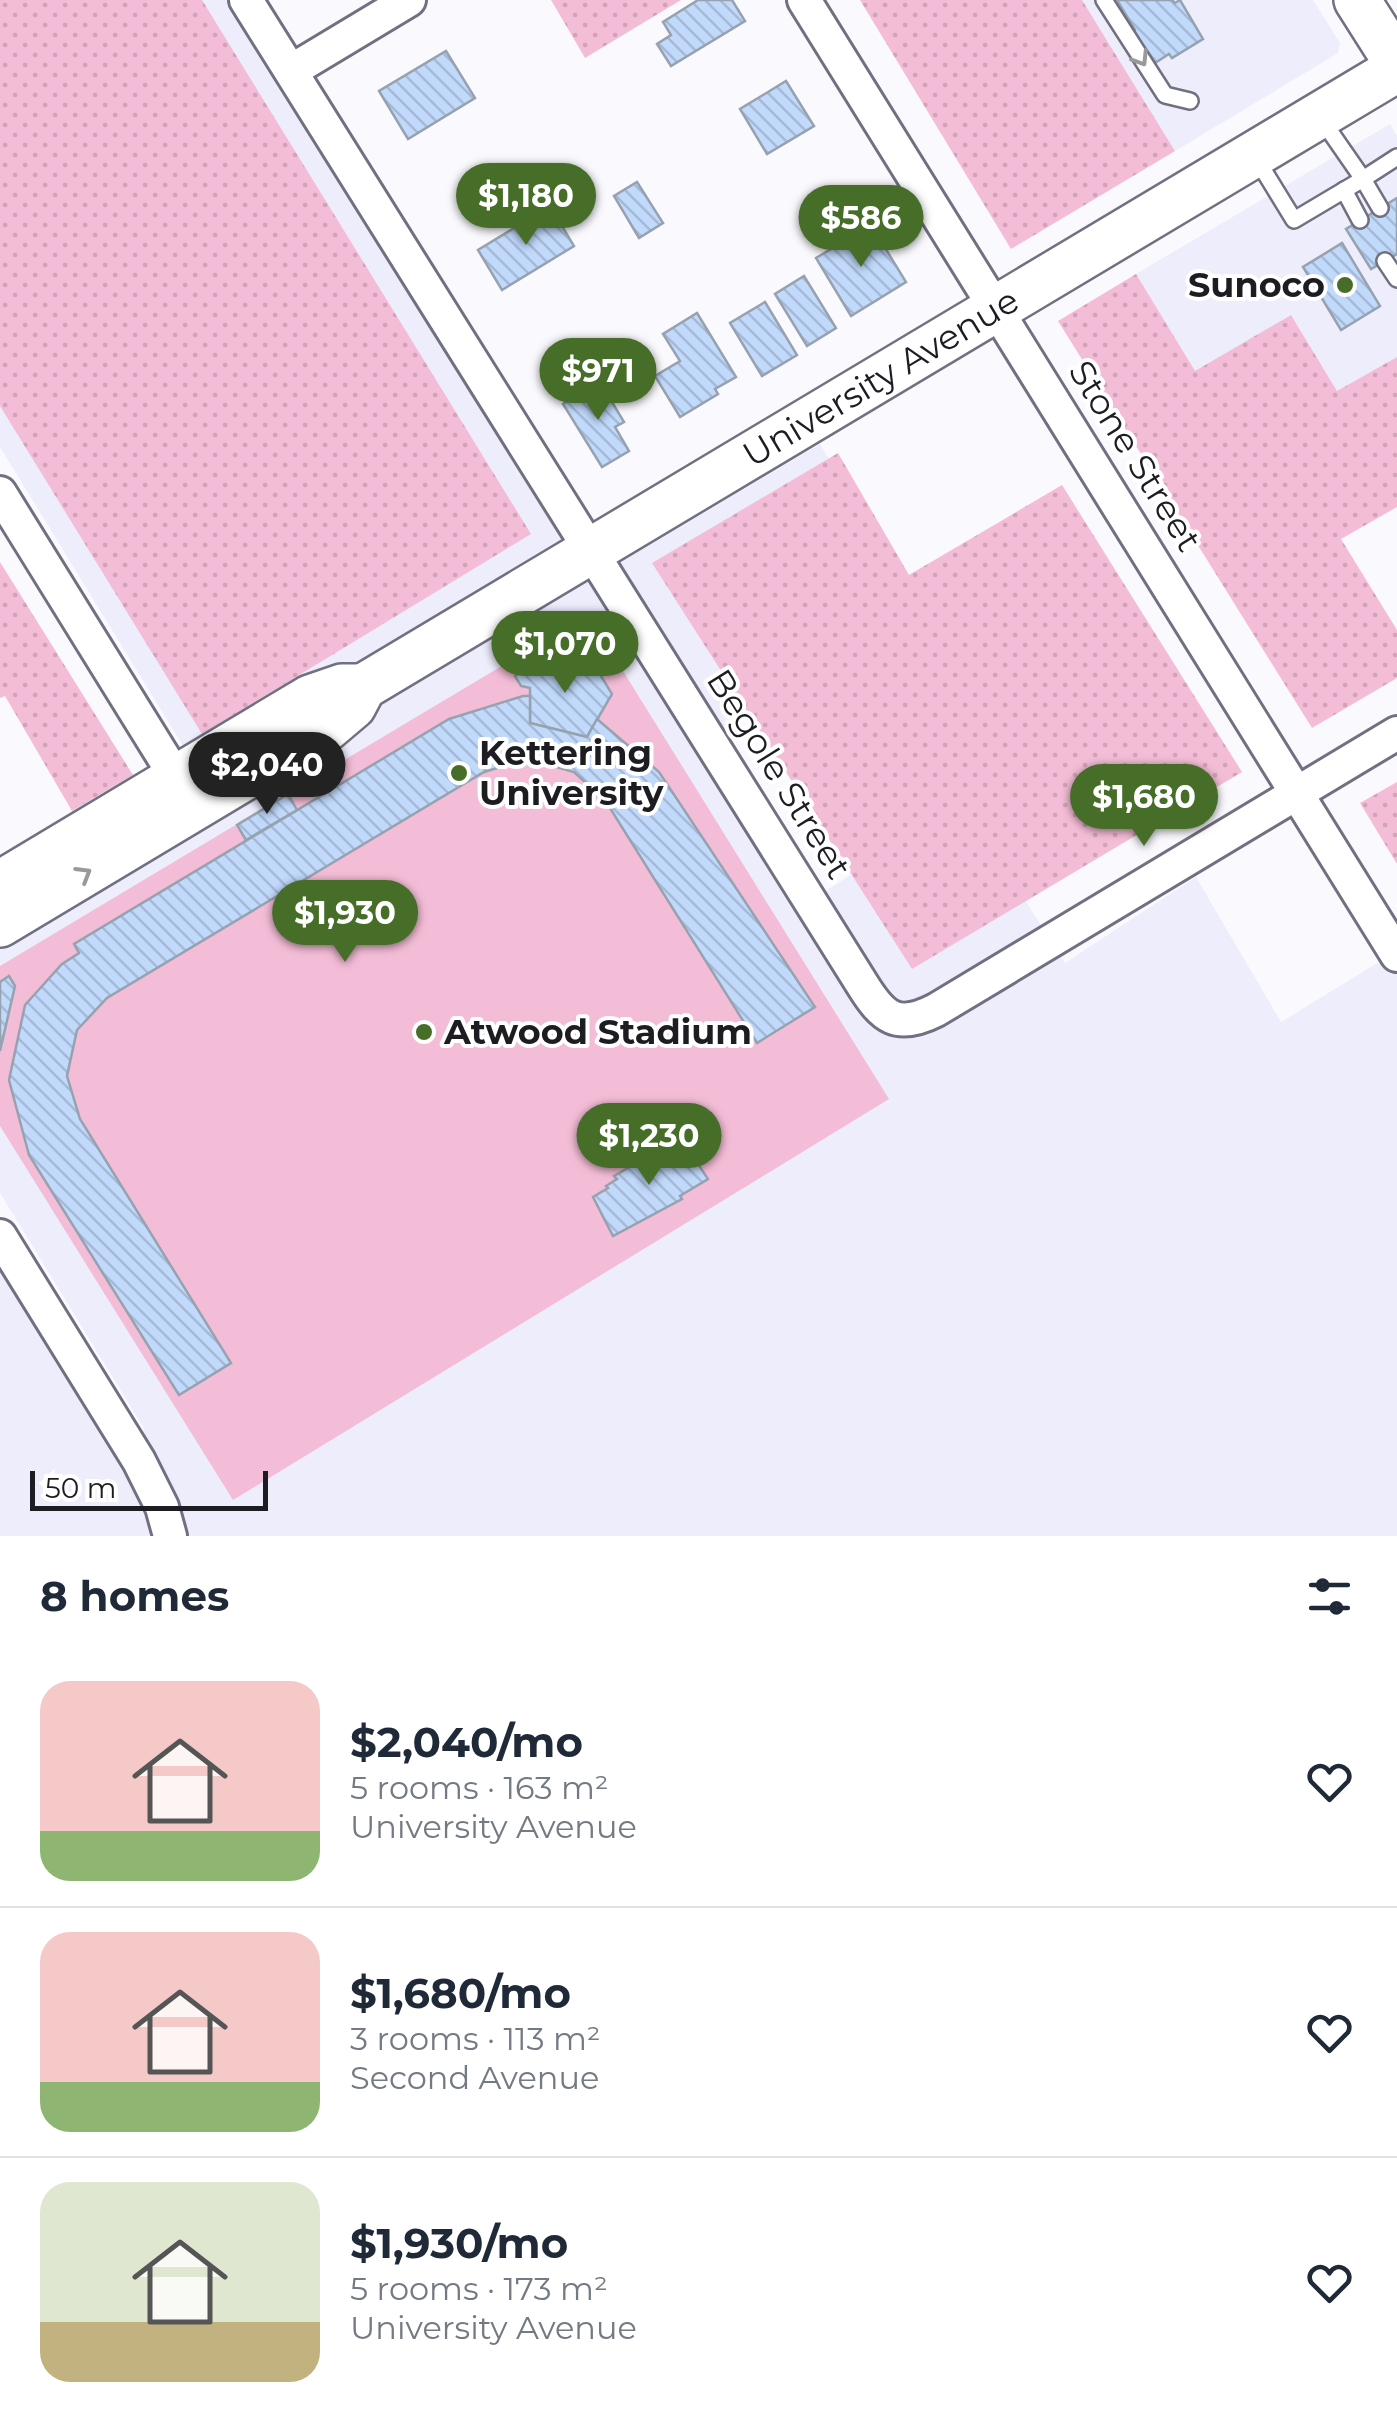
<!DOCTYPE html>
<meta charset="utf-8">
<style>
body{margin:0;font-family:Montserrat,sans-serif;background:#f2f2f3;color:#1f2937;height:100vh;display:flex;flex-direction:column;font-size:38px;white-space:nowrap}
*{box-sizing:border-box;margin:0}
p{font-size:32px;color:#747a83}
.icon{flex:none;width:55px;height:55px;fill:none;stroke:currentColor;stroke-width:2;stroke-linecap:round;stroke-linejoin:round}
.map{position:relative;height:1536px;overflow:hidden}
.side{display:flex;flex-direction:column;background:#fff;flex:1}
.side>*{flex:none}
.scale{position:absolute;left:30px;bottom:25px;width:238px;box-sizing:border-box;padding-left:10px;border:5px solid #1c1c22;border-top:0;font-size:28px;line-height:35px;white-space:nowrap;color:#1c1c22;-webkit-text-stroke:8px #fff;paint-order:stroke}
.price{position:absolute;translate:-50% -85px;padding:0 22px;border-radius:35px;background:#476e29;color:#fff;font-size:32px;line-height:65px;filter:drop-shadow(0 2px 5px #0008)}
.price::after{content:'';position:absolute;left:50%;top:60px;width:30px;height:22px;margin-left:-15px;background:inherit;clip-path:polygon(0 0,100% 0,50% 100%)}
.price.on{background:#222;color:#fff}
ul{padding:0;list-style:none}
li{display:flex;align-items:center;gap:30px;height:250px;padding:0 40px}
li+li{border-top:2px solid #e0e1e3}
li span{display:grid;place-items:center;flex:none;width:280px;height:200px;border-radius:30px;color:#555}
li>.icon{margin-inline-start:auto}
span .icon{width:120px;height:120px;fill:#fffc;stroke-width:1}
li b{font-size:42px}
h2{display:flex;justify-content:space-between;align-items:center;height:120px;padding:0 40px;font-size:42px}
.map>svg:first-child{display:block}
.built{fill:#ededfc}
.grass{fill:url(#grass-dots)}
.pitch{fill:#f4bdd7}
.building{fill:url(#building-back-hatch);stroke:#97a2b0;stroke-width:2.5}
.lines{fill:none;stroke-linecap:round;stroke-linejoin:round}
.lane-casing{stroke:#717080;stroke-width:20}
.street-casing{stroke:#717080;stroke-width:38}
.secondary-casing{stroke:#717080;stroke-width:50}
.lane{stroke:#fff;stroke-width:15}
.street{stroke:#fff;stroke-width:32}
.secondary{stroke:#fff;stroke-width:45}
.oneway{stroke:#99999c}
.poi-dot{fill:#476e29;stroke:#fff;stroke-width:4}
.labels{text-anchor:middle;stroke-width:8;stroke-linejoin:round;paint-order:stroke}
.poi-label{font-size:35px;font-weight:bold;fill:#1c1c22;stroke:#fff;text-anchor:start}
.street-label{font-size:35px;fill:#1c1c22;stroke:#fff}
</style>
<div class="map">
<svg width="1397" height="1536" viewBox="0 0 1397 1536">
<defs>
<pattern id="grass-dots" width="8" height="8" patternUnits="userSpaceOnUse" patternTransform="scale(2.5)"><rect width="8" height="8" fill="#f4bdd7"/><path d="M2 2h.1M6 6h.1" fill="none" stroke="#d1a2b8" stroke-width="1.8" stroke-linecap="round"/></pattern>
<pattern id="building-back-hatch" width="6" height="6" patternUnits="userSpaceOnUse" patternTransform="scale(2.5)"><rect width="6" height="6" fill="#c1d9fb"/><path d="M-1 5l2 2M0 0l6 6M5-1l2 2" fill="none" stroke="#a5bad7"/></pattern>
</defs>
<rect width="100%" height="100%" fill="#faf9fd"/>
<g class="built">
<path d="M28 0H230L543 503 588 582 820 444 919 610 699 744 801 907 963 802 1065 963 1196 877 1281 1022 1397 951V1536H0V1268L113 1448 145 1430 0 1193V934L218 803 0 447V220Z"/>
<path d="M1082 0H1313L1340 43 1338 53 1175 151Z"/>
<path d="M1390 124 1397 136V357L1337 391 1291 315 1195 372 1136 274Z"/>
</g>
<g class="grass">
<path d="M0 0H202L531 534 202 734 0 406Z"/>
<path d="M551 0H681L585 58Z"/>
<path d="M860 0H1082L1175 151 1011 249Z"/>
<path d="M1136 274 1195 371 1291 315 1337 391 1397 357V507L1341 539 1397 630V678L1312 728 1058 321Z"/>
<path d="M838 453 909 575 1062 485 1242 772 912 969 652 563Z"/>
<path d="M0 562 133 775 72 811 5 696 0 698Z"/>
<path d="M1397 782V864L1360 803Z"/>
</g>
<path class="pitch" d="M565 628 600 634 889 1099 233 1500 0 1126V966Z"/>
<g class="building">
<path d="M698 0H732L745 21 671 66 657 44 671 35 663 22Z"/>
<path d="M1117 0H1172L1175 3 1180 0 1203 39 1172 58 1169 54 1155 63 1148 52 1141 56 1128 35 1135 30Z"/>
<path d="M446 51 475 98 408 139 379 91Z"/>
<path d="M786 81 814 126 767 154 740 109Z"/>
<path d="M637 182 663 223 639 238 614 196Z"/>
<path d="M1397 198V254L1371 269 1346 229Z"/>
<path d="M550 206 574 246 502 290 478 250Z"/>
<path d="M871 225 906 282 851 316 816 258Z"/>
<path d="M1342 243 1380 306 1341 330 1303 267Z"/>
<path d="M804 276 836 328 807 346 775 294Z"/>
<path d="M765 302 797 355 762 376 730 323Z"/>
<path d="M697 313 736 377 715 389 718 394 680 417 655 376 680 361 663 334Z"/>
<path d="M600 382 624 422 615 427 629 451 602 467 563 404Z"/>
<path d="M543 657 598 671 612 694 587 737 530 723V688L521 686 515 676Z"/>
<path d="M523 696H530V723L587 737 597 719 659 772 815 1007 757 1043 605 800 574 772 528 759 484 772 107 998 77 1030 67 1076 80 1119 231 1363 179 1395 29 1155 9 1080 25 1005 62 964 79 953 74 944 449 719Z"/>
<path d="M288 794 297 810 246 840 237 825Z"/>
<path d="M9 976 15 986 0 1051V982Z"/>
<path d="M684 1143 708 1179 680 1196 682 1199 613 1236 593 1197 608 1188 606 1186 617 1179 614 1176 654 1153 656 1155 667 1149 668 1152Z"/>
</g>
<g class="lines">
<defs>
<g id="lane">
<path d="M1104 0 1165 95 1190 101"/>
<path d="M1256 158 1294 220 1363 179 1320 117"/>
<path d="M1344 190 1360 220"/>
<path d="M1380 208 1363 179 1397 157"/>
<path d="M1385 261 1397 279"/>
</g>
<g id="street">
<path d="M246 0 862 984C883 1018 897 1030 936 1010L1397 733"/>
<path d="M804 0 1397 955"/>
<path d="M291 71 409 0"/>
<path d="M0 493 187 795"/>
<path d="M0 1236 139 1461 162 1507 170 1536"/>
</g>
<g id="secondary">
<path d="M1357 0 1397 63"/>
<path d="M0 884 310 698 342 687H363"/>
<path id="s1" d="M0 924 327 728 353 706 363 687 1397 69"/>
</g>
</defs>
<use href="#lane" class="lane-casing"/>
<use href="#street" class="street-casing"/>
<use href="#secondary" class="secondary-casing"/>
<use href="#lane" class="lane"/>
<use href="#street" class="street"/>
<use href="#secondary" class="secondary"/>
</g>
<defs><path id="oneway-chevron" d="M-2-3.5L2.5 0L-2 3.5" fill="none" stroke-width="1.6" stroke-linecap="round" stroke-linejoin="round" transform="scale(2.5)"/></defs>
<g class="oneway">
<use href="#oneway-chevron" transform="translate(1141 59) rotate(58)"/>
<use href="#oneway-chevron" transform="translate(84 874) rotate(-31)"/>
</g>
<g class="poi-dot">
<circle cx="1345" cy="285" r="10"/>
<circle cx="459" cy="773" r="10"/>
<circle cx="424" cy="1032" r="10"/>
</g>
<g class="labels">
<g class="poi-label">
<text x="1325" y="297" text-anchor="end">Sunoco</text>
<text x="479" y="765">Kettering<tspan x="479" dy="40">University</tspan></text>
<text x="444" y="1044">Atwood Stadium</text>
</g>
<g class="street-label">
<text dy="12" stroke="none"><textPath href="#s1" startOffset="1040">University Avenue</textPath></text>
<text transform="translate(1135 456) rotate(58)" y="12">Stone Street</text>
<text transform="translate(779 774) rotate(58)" y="12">Begole Street</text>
</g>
</g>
</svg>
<div class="scale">50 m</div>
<b class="price" style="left:526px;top:248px">$1,180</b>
<b class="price" style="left:861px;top:270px">$586</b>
<b class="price" style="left:598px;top:423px">$971</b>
<b class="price" style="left:565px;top:696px">$1,070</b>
<b class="price on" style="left:267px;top:817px">$2,040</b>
<b class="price" style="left:1144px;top:849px">$1,680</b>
<b class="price" style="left:345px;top:965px">$1,930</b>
<b class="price" style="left:649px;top:1188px">$1,230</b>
</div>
<section class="side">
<h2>8 homes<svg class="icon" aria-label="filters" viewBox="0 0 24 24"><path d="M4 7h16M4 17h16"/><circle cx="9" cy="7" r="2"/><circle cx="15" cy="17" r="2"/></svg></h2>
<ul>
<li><span style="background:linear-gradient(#f6c9c9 75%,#8fb573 0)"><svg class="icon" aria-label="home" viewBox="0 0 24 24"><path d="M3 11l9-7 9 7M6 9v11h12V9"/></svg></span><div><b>$2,040/mo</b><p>5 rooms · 163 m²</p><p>University Avenue</p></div><svg class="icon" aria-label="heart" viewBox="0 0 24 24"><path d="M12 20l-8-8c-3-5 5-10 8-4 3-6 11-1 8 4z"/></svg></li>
<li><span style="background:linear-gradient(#f6c9c9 75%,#8fb573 0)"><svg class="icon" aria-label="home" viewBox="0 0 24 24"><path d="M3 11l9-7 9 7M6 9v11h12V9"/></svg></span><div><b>$1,680/mo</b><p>3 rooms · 113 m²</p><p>Second Avenue</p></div><svg class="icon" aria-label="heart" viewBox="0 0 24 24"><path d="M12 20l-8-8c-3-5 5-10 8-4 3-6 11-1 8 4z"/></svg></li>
<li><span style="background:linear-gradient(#dfe7d0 70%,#c2b280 0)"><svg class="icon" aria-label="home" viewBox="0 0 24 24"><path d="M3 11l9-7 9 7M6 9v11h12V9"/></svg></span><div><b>$1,930/mo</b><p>5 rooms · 173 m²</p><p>University Avenue</p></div><svg class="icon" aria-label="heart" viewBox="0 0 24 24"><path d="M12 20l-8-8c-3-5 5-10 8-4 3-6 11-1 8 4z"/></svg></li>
</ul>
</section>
